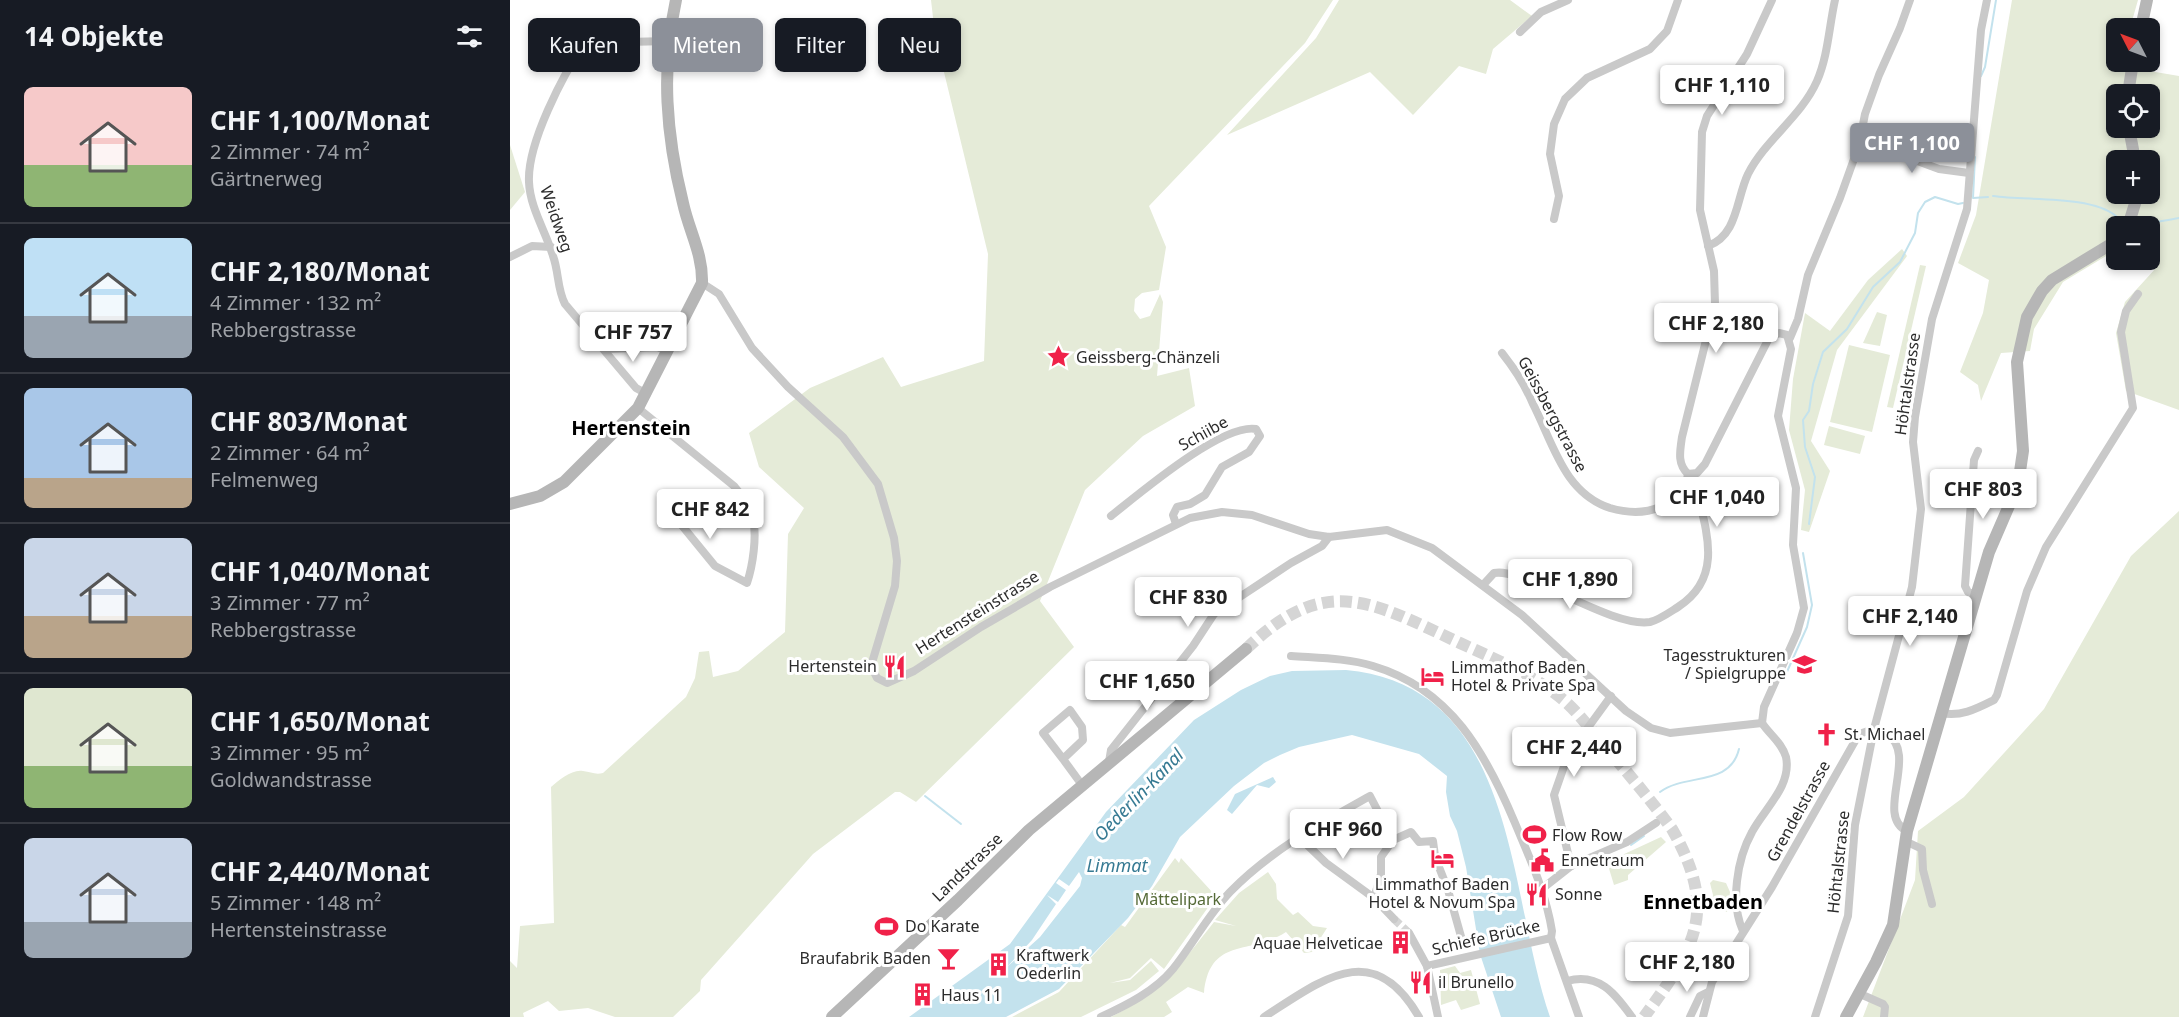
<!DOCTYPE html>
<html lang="de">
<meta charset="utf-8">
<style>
body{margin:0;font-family:"Noto Sans",sans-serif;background:#20242c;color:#f1f3f6;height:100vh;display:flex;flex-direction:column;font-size:22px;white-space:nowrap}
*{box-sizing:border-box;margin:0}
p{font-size:20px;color:#9ea1a6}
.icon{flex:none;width:33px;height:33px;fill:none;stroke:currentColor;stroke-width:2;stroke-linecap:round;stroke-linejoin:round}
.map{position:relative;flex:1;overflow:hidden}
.panel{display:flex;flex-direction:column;background:#171b24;width:510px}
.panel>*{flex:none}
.hud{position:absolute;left:18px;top:18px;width:570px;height:54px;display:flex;gap:12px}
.needle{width:39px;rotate:312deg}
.fabs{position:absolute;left:1596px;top:18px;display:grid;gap:12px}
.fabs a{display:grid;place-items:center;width:54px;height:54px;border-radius:9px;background:#171b24;box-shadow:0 3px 9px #0003;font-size:30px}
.price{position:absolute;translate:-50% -51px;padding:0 14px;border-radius:6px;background:#fff;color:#222;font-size:20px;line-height:39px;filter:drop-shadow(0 2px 3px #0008)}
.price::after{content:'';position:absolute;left:50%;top:36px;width:18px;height:14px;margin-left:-9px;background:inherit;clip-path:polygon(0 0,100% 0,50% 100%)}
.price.on{background:#8c9099;color:#fff}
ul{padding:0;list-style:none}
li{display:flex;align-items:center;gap:18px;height:150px;padding:0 24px}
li+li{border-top:2px solid #363941}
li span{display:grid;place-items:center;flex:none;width:168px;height:120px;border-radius:9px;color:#555}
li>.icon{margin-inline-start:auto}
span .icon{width:72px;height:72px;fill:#fffc;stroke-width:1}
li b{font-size:26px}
h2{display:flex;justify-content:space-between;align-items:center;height:72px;padding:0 24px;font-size:26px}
.chip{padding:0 21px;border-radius:9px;background:#171b24;box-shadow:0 3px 9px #0003;font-size:21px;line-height:54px}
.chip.on{background:#8c9099;color:#fff}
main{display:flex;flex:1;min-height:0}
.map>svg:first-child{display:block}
.green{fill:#e5ebd8;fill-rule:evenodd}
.water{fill:#c3e2ed}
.pier{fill:#fff}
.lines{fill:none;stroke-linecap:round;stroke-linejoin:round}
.stream{stroke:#c3e2ed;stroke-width:2}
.street-tunnel{stroke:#d5d5d5;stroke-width:8;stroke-dasharray:8 4;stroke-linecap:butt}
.secondary-tunnel{stroke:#d5d5d5;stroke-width:12;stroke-dasharray:12 6;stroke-linecap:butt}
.street{stroke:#c9c9c9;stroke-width:8}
.secondary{stroke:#b6b6b6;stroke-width:12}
.labels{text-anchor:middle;stroke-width:6;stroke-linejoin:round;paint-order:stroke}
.street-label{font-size:16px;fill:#2c2c2c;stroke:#fff}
.poi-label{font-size:16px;fill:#2c2c2c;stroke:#fff;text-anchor:start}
.park-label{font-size:16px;fill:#556a37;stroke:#fff}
.water-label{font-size:18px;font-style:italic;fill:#367a93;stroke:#fff}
.quarter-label{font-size:20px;font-weight:bold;fill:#000;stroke:#fff}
</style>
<main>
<section class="panel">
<h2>14 Objekte<svg class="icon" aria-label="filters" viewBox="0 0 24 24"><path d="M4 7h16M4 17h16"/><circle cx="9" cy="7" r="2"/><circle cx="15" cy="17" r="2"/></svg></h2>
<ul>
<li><span style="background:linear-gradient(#f6c9c9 65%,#8fb573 0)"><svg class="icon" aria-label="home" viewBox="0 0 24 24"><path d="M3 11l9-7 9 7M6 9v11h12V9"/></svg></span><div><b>CHF 1,100/Monat</b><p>2 Zimmer · 74 m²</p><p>Gärtnerweg</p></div></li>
<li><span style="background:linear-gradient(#bfe0f5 65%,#9aa5b1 0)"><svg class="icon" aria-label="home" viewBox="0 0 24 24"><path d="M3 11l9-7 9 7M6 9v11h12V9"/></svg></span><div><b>CHF 2,180/Monat</b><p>4 Zimmer · 132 m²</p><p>Rebbergstrasse</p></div></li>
<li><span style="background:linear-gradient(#a9c7e8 75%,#b9a48a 0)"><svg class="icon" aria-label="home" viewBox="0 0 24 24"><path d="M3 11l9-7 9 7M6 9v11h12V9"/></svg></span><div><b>CHF 803/Monat</b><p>2 Zimmer · 64 m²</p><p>Felmenweg</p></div></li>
<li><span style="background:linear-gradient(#c9d6e8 65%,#b9a48a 0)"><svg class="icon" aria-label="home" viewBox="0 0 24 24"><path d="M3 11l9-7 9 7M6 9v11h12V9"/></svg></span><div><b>CHF 1,040/Monat</b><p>3 Zimmer · 77 m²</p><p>Rebbergstrasse</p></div></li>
<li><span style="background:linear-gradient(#dfe7d0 65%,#8fb573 0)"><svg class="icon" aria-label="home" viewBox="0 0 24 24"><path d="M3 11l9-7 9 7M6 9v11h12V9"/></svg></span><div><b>CHF 1,650/Monat</b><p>3 Zimmer · 95 m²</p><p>Goldwandstrasse</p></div></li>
<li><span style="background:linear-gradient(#c9d6e8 70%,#9aa5b1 0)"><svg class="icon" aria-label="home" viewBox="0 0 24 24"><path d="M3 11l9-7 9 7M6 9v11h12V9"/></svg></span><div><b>CHF 2,440/Monat</b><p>5 Zimmer · 148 m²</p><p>Hertensteinstrasse</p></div></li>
</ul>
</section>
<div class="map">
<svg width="1669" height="1017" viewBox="0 0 1669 1017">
<rect width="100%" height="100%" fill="#fff"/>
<g class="green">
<path d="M421 0H823L795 43 639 206 656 247 649 290 632 293 625 299 624 311 630 319 640 316 650 294 653 302 647 376 679 368 685 406 633 436 575 490 530 601 564 647 406 802 390 792H385L303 854 191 980 190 991 163 1017H105L78 1008 49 1011 38 1001 13 1013 14 1017H0V961L7 968 10 926 44 923 41 787C49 780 62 769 73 771 81 772 85 775 93 773L176 697 185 678 189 652 199 651 203 677 228 671 275 632 278 534 294 508 249 467 239 433 300 388 373 357 391 387 474 361 478 254 425 35Z"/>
<path d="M829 0H1000L1022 16 983 49 976 74 949 66 903 115 860 72 717 135 806 38Z"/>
<path d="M1502 0H1628L1620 28H1606V62H1611L1610 66 1669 76V410L1616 391 1606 333 1615 302 1646 268 1636 260H1640V226H1606V250L1553 282 1524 329 1520 351 1491 353 1471 401 1468 385 1450 372 1473 313 1479 280 1448 263 1466 215ZM1606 94H1640V128H1606ZM1606 160H1640V194H1606Z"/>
<path d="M0 145 15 192 0 210Z"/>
<path d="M1392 249 1397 256 1327 350 1301 441 1320 471 1299 532 1291 530 1295 490 1279 430 1283 379 1295 313 1320 331 1358 280Z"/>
<path d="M1410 265 1416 266 1383 408 1377 407Z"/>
<path d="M1367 312 1377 315 1370 346 1353 343Z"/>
<path d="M1339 345 1380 355 1362 432 1320 422Z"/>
<path d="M1319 426 1355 436 1350 454 1314 445Z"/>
<path d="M1669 511V1017H1353L1405 880 1408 831 1454 797 1534 709 1621 556Z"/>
<path d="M1151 837 1156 842 1118 875V880L1104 885 1097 862Z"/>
<path d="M665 858 669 863 671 858 704 894 700 895 704 899 654 969 641 958 620 978 600 983 620 980 641 961 649 971 626 990 571 1017H502L549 992 611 925 615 927Z"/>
<path d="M758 872 766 884 767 899 783 915 788 912 803 926 817 928 810 939V944L802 952 794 953 776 932C740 956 700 936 694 993L678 987 656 1002 662 1012 654 1017H601C651 992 671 964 704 922L726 926 705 920 729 893Z"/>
<path d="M1203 880 1216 883 1220 892 1217 912 1201 906 1203 895 1200 883Z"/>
<path d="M945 966 950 973 961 970 970 1004 951 1010 946 1000 931 1005 930 970Z"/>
</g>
<g class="water">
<path d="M836 670C1009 686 997 894 1040 1017H991L970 954 956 867 947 831 940 816 936 792 937 776 909 754 842 735 789 747 770 755 754 763 724 786 670 837 642 886 618 918 549 989 496 1017H399L500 944 596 812 684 720 731 690 760 676 782 671Z"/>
<path d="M763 777 766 782 759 788 747 785 722 814 717 810 725 794Z"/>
</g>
<path class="pier" d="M569 872 572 878 570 886 530 937 497 967 522 940 546 904 537 895 548 902 556 890 546 883 549 879 559 886Z"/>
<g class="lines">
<g class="stream">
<path d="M1471 76 1475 67 1486 0"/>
<path d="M1465 157 1463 198 1478 197"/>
<path d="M1483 196C1518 201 1580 195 1606 216"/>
<path d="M1629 226C1643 222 1655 221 1669 218"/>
<path d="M1299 524 1305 477 1295 447 1293 420 1299 411 1303 384 1313 352 1337 329 1363 287 1390 262 1405 233 1408 213 1415 202 1425 197 1448 204 1453 203"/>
<path d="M1276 674 1297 627 1302 605 1293 553"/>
<path d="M1150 792C1175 773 1220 787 1229 749"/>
<path d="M415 796 451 824"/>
<path d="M1121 845 1134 836"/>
</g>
<path class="street-tunnel" d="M884 919 899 933"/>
<path class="secondary-tunnel" d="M736 649C816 572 862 602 950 643 987 660 1026 676 1057 703 1070 715 1081 730 1093 744 1117 772 1140 799 1162 829 1209 912 1185 947 1134 1017"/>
<g class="street">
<path d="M1010 32 1031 12 1058 0"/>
<path d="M1349 145 1375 149 1429 169 1459 173"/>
<path d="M1044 219 1049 196 1040 154 1044 124 1055 99 1077 78 1140 49 1157 31 1168 0"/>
<path d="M1198 246C1228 235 1226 199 1238 174 1256 139 1291 117 1307 81 1318 56 1319 27 1325 0"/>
<path d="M0 257 22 246 41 247"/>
<path d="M192 283 209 294 242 348 278 387 333 437 368 484 384 538 387 561 385 586 361 666 367 678 377 683 404 671 471 627 540 587 680 518 712 512 742 515 799 534 819 537 877 530 922 548 1012 615 1116 711 1141 728 1160 733 1252 723"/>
<path d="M1280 338 1288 319 1298 275 1330 198 1349 145 1355 114 1369 75 1390 28 1400 0"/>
<path d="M95 349 147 347 158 351"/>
<path d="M992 353C1004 368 1015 385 1023 404 1043 443 1054 493 1100 508 1117 513 1134 514 1150 507 1166 501 1176 491 1178 474"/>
<path d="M137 394 126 388 55 304C47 289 49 272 43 256 36 232 20 208 19 182 17 144 53 74 75 43L158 41"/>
<path d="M128 408 224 486C231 495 241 505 243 518 247 536 243 565 237 583L205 566 156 506"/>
<path d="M1178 474 1187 473 1195 464 1259 338 1269 333 1277 335 1281 349 1268 416 1286 488 1283 545 1294 608 1287 633 1254 707 1252 723"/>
<path d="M1178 474C1167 464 1170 451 1172 437L1205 304 1204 271 1190 210 1192 132 1197 116 1237 54 1262 0"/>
<path d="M601 516C629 494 712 423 746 429L750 436 739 452 712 467 695 495 680 504 667 507 663 515 666 524"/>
<path d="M973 585 984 573C995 571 1005 576 1015 579 1048 589 1109 627 1140 622 1149 620 1160 612 1168 607 1218 575 1193 523 1183 475"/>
<path d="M1467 595 1458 592 1455 586 1464 460 1468 451"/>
<path d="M781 656C808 658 837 658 863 666 941 689 976 754 1005 823 1020 859 1036 893 1042 931L1041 938"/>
<path d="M1431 713C1451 717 1466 709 1484 700L1487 695 1517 591 1536 547 1623 408 1611 332 1616 311 1628 294"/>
<path d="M553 759 533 733 560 710 572 727 573 740 553 759 572 785"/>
<path d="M599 762 601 750 683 646 704 614 781 563 812 546 819 537"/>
<path d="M788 836 816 863 864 898 884 919"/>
<path d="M883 840 901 832 909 842 923 841 925 856"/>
<path d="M1395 841 1412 849 1413 870 1422 904"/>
<path d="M927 862 938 890 952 940"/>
<path d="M1061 866 1044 795 1058 755 1101 696"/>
<path d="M1033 888 1061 866 1117 842 1146 823"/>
<path d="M1233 931C1220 903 1227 859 1242 832 1254 809 1282 786 1276 757 1272 743 1260 735 1252 723"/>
<path d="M899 933 917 966 928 1017"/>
<path d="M1041 938 1069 1017"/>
<path d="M917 966 1041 938"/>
<path d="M1057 981C1089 972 1105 994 1122 1017"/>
<path d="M1348 993 1373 1004 1375 1007 1374 1017"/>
<path d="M591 1017C617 1005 645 991 663 969 683 944 698 915 720 892 761 850 810 824 860 796L883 840 871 857V874L864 898"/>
<path d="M754 1017C812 980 863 937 909 1017"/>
<path d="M1180 1017 1190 996 1198 992"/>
<path d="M1193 1017 1202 982 1262 887 1349 734 1364 729 1377 734C1409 754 1364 816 1397 831"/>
<path d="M1305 1017 1338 916 1345 825 1364 729 1402 587 1411 509 1403 442 1405 417 1422 319 1457 209 1471 30 1477 0"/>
</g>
<g class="secondary">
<path d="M1631 28 1637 0"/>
<path d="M1618 94 1623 62"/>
<path d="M1619 128 1625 160"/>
<path d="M1618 226 1628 194"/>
<path d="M0 504 30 496 54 482 128 408 192 283C193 254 179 231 173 203 156 135 151 69 166 0"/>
<path d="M322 1017 448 900 519 830 736 649"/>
<path d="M1336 1017 1366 962 1383 925 1397 831 1479 552 1508 485 1513 451 1507 362 1517 317 1532 291 1542 280 1606 241"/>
</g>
</g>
<defs>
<symbol id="sight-bare" viewBox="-9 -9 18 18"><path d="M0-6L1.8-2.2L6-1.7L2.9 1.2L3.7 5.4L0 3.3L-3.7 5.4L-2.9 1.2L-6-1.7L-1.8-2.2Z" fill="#f02149" stroke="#fff" stroke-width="2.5" paint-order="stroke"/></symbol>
<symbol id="school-bare" viewBox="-9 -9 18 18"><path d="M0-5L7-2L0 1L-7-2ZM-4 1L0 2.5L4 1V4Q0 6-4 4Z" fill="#f02149" stroke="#fff" stroke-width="2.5" paint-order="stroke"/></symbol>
<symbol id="restaurant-bare" viewBox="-9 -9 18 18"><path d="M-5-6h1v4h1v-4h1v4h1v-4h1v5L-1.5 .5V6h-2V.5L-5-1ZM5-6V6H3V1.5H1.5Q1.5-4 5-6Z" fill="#f02149" stroke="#fff" stroke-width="2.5" paint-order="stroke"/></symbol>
<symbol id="hotel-bare" viewBox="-9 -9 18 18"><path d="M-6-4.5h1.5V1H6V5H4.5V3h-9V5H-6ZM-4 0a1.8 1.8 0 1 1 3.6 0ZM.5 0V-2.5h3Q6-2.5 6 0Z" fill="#f02149" stroke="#fff" stroke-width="2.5" paint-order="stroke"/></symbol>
<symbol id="church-bare" viewBox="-9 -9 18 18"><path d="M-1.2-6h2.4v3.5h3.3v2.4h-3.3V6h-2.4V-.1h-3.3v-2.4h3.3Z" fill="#f02149" stroke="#fff" stroke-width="2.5" paint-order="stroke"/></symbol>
<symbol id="stadium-bare" viewBox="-9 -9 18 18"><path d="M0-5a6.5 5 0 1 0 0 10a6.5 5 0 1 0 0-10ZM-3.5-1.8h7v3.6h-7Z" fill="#f02149" stroke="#fff" stroke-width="2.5" paint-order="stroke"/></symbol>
<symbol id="civic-bare" viewBox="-9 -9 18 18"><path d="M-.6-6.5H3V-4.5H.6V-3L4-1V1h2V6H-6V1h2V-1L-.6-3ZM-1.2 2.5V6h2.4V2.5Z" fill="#f02149" stroke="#fff" stroke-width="2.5" paint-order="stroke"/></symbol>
<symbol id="building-bare" viewBox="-9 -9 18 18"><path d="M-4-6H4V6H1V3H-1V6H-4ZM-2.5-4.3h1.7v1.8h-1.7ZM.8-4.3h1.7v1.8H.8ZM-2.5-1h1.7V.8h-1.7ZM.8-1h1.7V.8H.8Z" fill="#f02149" stroke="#fff" stroke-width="2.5" paint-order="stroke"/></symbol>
<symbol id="bar-bare" viewBox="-9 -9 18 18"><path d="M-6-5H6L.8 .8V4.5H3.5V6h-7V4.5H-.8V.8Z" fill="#f02149" stroke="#fff" stroke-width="2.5" paint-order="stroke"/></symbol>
</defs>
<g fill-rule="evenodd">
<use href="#sight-bare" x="532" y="340" width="33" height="33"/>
<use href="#school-bare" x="1278" y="648" width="33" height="33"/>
<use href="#restaurant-bare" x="368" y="650" width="33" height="33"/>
<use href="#hotel-bare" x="906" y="660" width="33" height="33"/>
<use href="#church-bare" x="1300" y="718" width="33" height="33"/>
<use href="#stadium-bare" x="1008" y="818" width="33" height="33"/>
<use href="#hotel-bare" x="916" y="842" width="33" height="33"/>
<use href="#civic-bare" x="1016" y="844" width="33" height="33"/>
<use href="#restaurant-bare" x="1010" y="878" width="33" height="33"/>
<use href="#stadium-bare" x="360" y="910" width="33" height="33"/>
<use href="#building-bare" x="874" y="926" width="33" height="33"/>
<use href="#bar-bare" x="422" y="942" width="33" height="33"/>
<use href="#building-bare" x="472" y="948" width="33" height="33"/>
<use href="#restaurant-bare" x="894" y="966" width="33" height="33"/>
<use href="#building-bare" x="396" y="978" width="33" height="33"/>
</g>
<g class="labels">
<g class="street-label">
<text transform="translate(47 219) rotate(71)" y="6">Weidweg</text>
<text transform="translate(1397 384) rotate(-82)" y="6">Höhtalstrasse</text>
<text transform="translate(1043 414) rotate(62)" y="6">Geissbergstrasse</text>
<text transform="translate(693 433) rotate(-29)" y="6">Schiibe</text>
<text transform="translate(467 612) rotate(-32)" y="6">Hertensteinstrasse</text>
<text transform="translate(1288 811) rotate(-61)" y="6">Grendelstrasse</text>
<text transform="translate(1328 862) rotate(-84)" y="6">Höhtalstrasse</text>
<text transform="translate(457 867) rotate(-44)" y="6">Landstrasse</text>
<text transform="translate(976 937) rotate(-13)" y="6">Schiefe Brücke</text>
</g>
<g class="poi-label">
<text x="566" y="363">Geissberg-Chänzeli</text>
<text x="1276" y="661" text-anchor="end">Tagesstrukturen<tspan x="1276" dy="18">/ Spielgruppe</tspan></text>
<text x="367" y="672" text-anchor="end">Hertenstein</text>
<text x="941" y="673">Limmathof Baden<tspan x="941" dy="18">Hotel &amp; Private Spa</tspan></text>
<text x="1334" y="740">St. Michael</text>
<text x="1042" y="841">Flow Row</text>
<text x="1051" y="866">Ennetraum</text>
<text x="932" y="890" text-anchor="middle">Limmathof Baden<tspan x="932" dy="18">Hotel &amp; Novum Spa</tspan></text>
<text x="1045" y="900">Sonne</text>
<text x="395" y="932">Do Karate</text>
<text x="873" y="949" text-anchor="end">Aquae Helveticae</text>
<text x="506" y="961">Kraftwerk<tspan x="506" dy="18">Oederlin</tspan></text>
<text x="421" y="964" text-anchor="end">Braufabrik Baden</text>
<text x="928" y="988">il Brunello</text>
<text x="431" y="1001">Haus 11</text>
</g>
<g class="park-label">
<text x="668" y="905">Mättelipark</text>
</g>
<g class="water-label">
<text transform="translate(629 795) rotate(-46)" y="6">Oederlin-Kanal</text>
<text x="607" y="872">Limmat</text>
</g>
<g class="quarter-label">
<text x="121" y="435">Hertenstein</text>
<text x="1193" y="909">Ennetbaden</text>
</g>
</g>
</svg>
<div class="fabs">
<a><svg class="needle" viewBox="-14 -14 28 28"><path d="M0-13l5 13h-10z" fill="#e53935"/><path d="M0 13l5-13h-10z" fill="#9ea1a6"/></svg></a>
<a><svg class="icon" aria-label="locate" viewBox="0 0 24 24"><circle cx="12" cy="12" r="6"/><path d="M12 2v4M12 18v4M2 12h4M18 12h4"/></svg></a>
<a>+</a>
<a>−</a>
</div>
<b class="price" style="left:1212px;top:116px">CHF 1,110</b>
<b class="price on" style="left:1402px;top:174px">CHF 1,100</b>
<b class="price" style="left:1206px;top:354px">CHF 2,180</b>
<b class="price" style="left:123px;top:363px">CHF 757</b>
<b class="price" style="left:1473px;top:520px">CHF 803</b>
<b class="price" style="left:1207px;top:528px">CHF 1,040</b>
<b class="price" style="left:200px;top:540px">CHF 842</b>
<b class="price" style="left:1060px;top:610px">CHF 1,890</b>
<b class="price" style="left:678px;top:628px">CHF 830</b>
<b class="price" style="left:1400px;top:647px">CHF 2,140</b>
<b class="price" style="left:637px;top:712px">CHF 1,650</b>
<b class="price" style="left:1064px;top:778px">CHF 2,440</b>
<b class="price" style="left:833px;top:860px">CHF 960</b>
<b class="price" style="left:1177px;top:993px">CHF 2,180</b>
<div class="hud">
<a class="chip">Kaufen</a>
<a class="chip on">Mieten</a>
<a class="chip">Filter</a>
<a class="chip">Neu</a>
</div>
</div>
</main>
